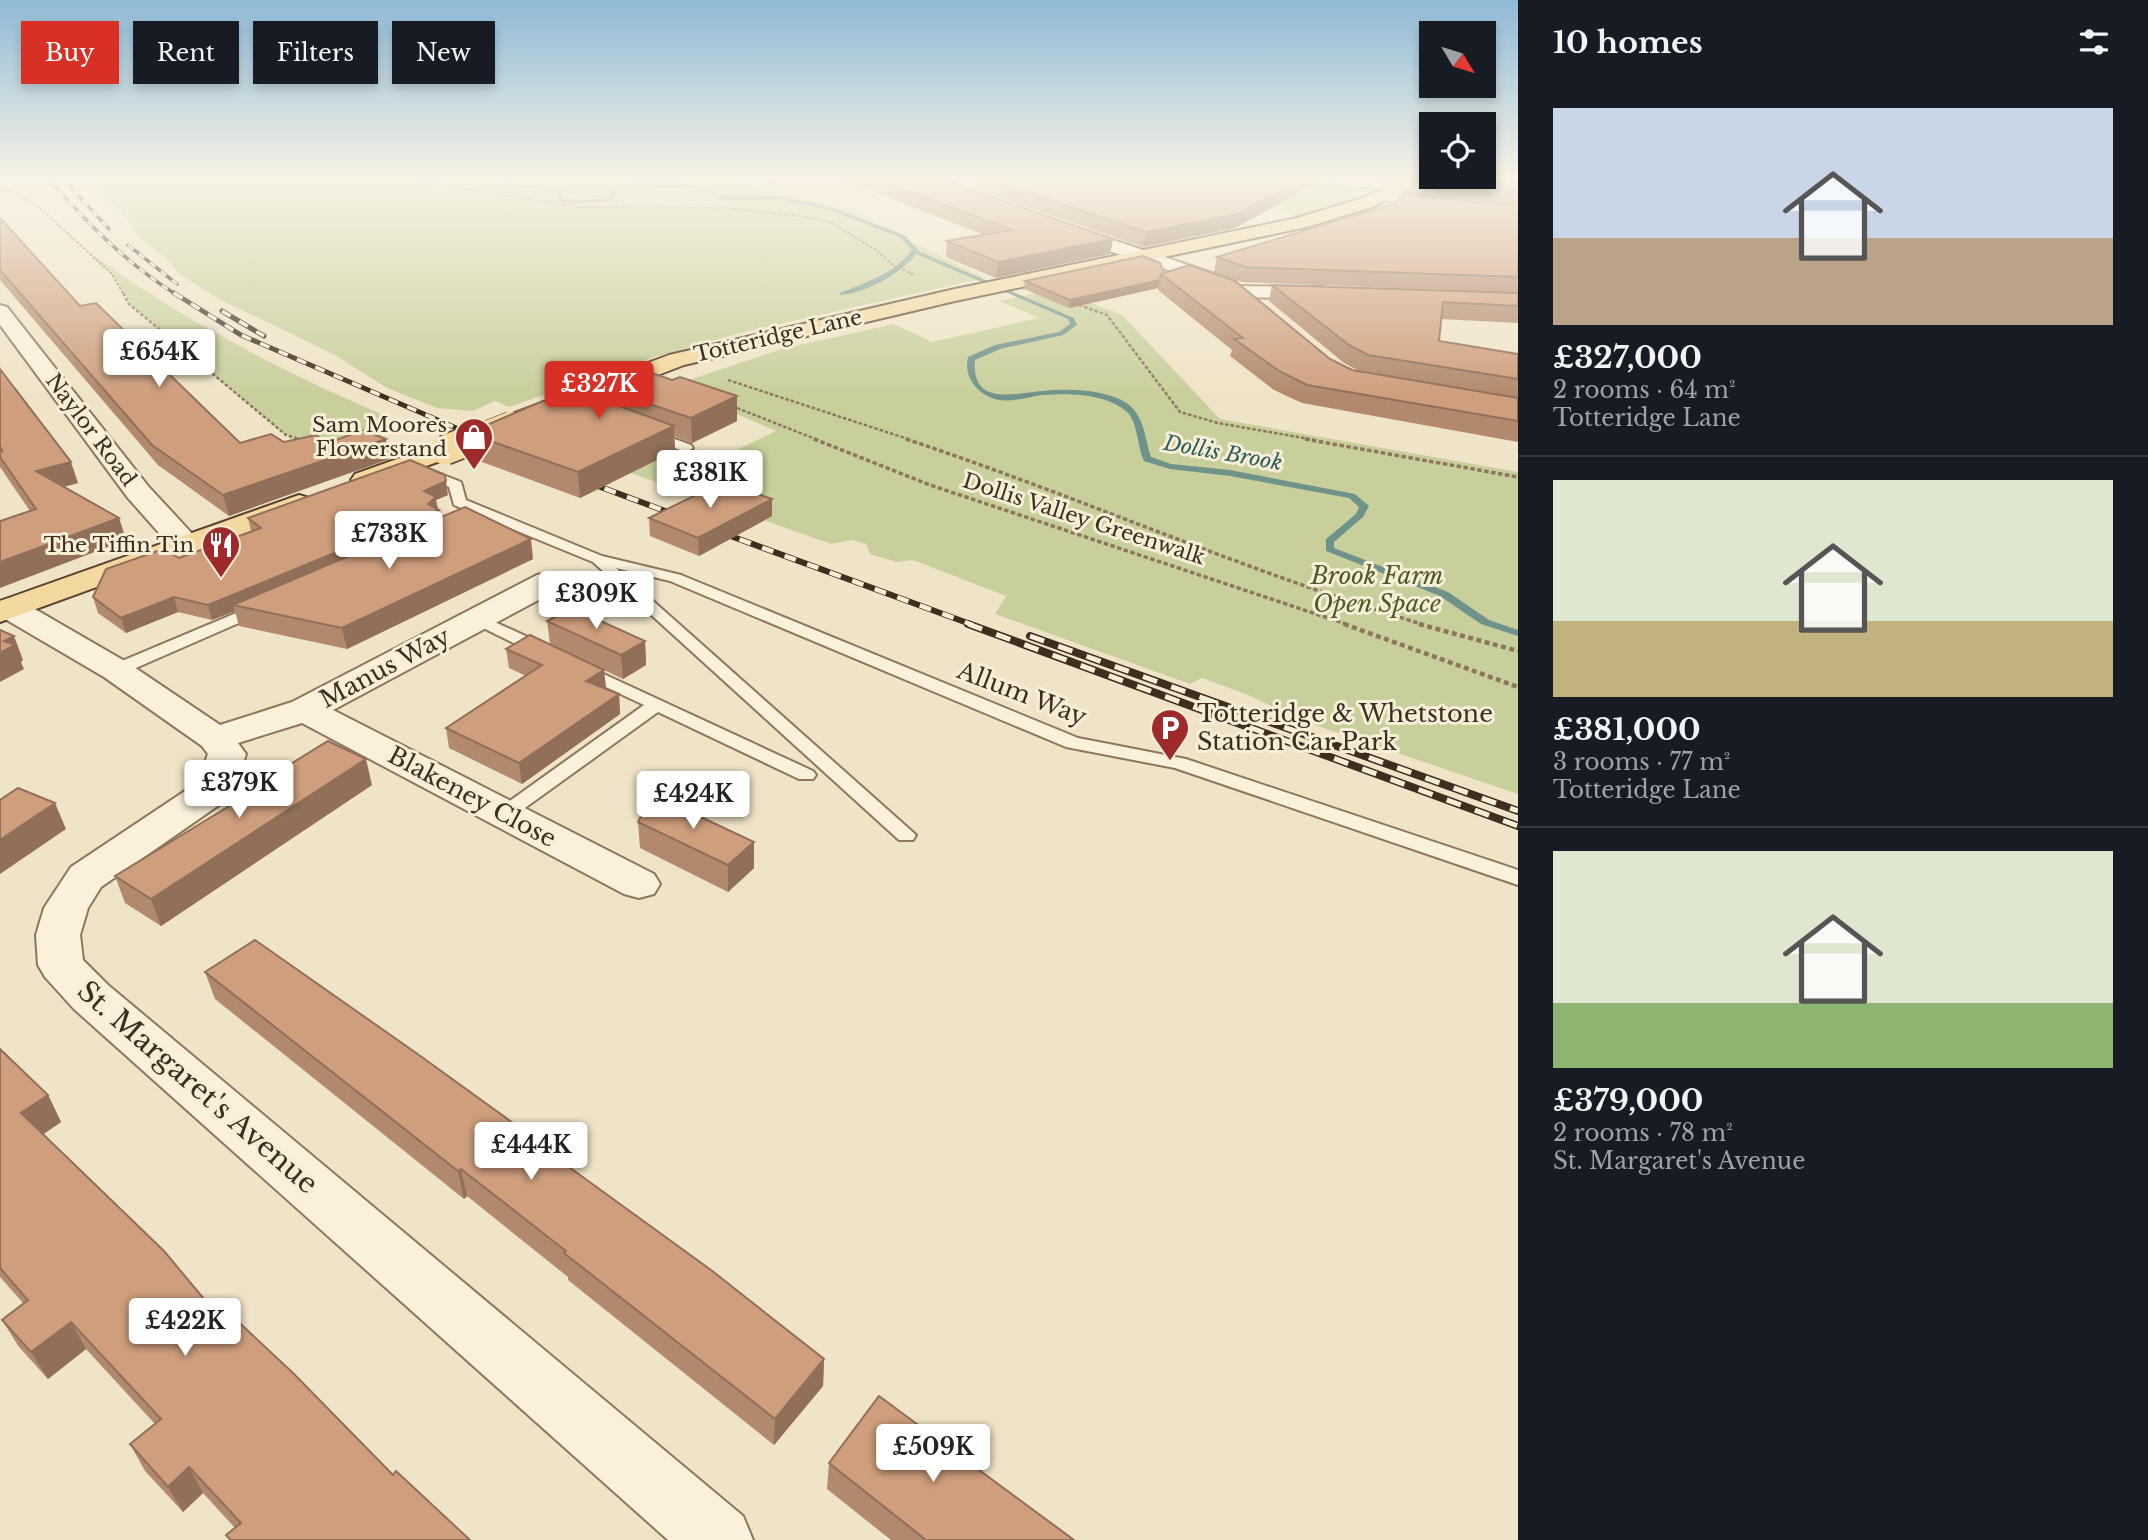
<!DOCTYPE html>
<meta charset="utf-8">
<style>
body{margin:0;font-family:"Libre Baskerville",serif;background:#20242c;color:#f1f3f6;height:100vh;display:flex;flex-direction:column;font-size:26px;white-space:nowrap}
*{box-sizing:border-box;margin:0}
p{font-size:23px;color:#9ea1a6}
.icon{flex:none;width:38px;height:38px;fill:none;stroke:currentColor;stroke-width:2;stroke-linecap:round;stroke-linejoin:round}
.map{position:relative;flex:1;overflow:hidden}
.side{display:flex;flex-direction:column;background:#171b24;width:630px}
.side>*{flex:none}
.top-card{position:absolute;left:21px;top:21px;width:665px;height:63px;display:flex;gap:14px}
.needle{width:46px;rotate:128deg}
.buttons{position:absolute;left:1419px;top:21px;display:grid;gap:14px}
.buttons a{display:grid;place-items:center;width:77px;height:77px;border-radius:0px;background:#171b24;box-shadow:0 4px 10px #0003;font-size:35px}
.price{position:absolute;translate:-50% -60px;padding:0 16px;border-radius:7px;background:#fff;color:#222;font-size:23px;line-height:46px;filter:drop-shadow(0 2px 4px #0008)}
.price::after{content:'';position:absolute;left:50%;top:42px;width:21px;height:16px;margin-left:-10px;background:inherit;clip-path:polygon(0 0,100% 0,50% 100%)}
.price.current{background:#d93025;color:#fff}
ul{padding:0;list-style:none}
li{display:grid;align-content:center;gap:14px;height:371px;padding:0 35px}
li+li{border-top:2px solid #363941}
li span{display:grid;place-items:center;height:217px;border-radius:0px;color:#555}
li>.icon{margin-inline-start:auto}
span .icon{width:126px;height:126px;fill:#fffc;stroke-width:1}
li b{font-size:30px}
h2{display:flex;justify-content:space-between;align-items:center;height:84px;padding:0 35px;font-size:30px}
.pill{padding:0 24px;border-radius:0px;background:#171b24;box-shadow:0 4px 10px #0003;font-size:24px;line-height:63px}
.pill.current{background:#d93025;color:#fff}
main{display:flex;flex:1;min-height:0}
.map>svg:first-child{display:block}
.green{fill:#c9cf9b}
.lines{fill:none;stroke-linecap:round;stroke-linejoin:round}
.stream{fill:#6f938a;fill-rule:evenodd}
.lane-casing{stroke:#8d765c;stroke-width:4}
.street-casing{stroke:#8d765c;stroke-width:4}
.secondary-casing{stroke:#6f573f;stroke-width:4}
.primary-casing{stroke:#5b4430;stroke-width:4}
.path-far3{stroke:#8d765c;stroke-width:2;stroke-dasharray:2.5 2;stroke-linecap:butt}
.path-far2{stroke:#8d765c;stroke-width:2.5;stroke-dasharray:3.5 2;stroke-linecap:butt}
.path-far1{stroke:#8d765c;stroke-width:3.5;stroke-dasharray:4.5 2.5;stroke-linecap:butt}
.path{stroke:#8d765c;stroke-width:4.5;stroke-dasharray:5 3.5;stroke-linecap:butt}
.lane{fill:#faf1dc;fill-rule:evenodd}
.street{fill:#faf1dc;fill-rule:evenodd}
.secondary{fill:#faf1dc;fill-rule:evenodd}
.primary{fill:#f3d9a0;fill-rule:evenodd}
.rail-far3-casing{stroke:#3d2e20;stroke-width:3.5}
.rail-far2-casing{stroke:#3d2e20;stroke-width:5}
.rail-far1-casing{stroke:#3d2e20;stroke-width:6}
.rail-casing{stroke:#3d2e20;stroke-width:8}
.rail-far3{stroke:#f7eed8;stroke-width:2.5;stroke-dasharray:7;stroke-linecap:butt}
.rail-far2{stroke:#f7eed8;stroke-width:3.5;stroke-dasharray:10;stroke-linecap:butt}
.rail-far1{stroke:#f7eed8;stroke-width:4.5;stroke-dasharray:12;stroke-linecap:butt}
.rail{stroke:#f7eed8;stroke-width:5;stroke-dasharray:15;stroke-linecap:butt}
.primary-bridge-far1-casing{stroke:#5b4430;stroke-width:24;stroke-linecap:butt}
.primary-bridge-casing{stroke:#5b4430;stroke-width:32;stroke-linecap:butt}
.primary-bridge-far1{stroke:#f3d9a0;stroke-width:23}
.primary-bridge{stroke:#f3d9a0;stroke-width:29}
.wall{fill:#b2896c}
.shaded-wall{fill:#916f58}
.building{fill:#cf9f7d;stroke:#916f58;stroke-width:2}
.labels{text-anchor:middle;stroke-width:6;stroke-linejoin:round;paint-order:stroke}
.far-street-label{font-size:21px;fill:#3d2e20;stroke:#f7eed8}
.far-poi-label{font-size:21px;fill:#3d2e20;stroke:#f7eed8;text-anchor:end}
.far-water-label{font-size:21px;font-style:italic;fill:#2f5d5a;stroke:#f7eed8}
.park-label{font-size:24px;font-style:italic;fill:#4d5a26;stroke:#f7eed8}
.street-label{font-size:24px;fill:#3d2e20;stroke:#f7eed8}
.poi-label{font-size:24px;fill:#3d2e20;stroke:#f7eed8;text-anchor:start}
.near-street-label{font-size:28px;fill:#3d2e20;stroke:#f7eed8}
</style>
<main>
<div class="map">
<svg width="1518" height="1540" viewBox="0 0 1518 1540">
<rect width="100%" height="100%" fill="#f0e4c8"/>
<g class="green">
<path d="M88 180H737L852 212 984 278 744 332 657 356 509 407 495 401 473 411 437 408 387 388 335 355 217 298 178 273 168 260 138 235 120 211Z"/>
<path d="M1258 180H1399L1371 196 1296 218 1260 200Z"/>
<path d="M96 257C113 268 128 280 144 290 221 339 303 381 386 416L378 449 344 459 285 434 133 307 112 274 92 258Z"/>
<path d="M1054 289 1122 315 1220 419 1518 472V794L1303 721 1248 695 1202 678 1190 684 995 614 1006 596 913 560 897 562 870 554 866 544 852 540 831 544 549 444 624 448 693 471 776 431 671 386 782 349 894 324 932 342 1039 318 1000 301Z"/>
</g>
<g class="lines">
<path class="stream" d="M506 180H512L511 184 564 189 563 199 584 200 607 198 615 186C640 181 700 179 719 195L779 196 830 207 904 235 920 252 1074 318 1077 325 1063 335 1000 349 975 360C971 407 1015 393 1043 391 1068 388 1119 389 1135 411 1145 424 1146 443 1151 457L1171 464 1230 470 1355 494 1369 506 1363 517 1334 542V548L1448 592 1489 620 1518 630V636L1481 624 1440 596 1326 551V539L1356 514 1359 507 1349 498 1230 476 1170 469 1144 461C1137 446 1138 421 1126 411 1104 393 1069 393 1042 395 1028 397 1014 402 999 400 979 396 963 378 968 357L995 345 1059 332 1070 324 1068 319 916 254C901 274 864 294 840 295V293C867 282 894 274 912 250L900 237 827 209 779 200 718 199 709 192 692 189 637 186 619 188 611 200C593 204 576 204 558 201L559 191 508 187 505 185Z"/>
<defs>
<g id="lane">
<path d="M650 430 691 445 693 448 686 452 645 437 644 434Z"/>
<path d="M423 467 461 482 466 500 602 556 681 575 1078 738 1186 759 1518 870V885L1175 768 1066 747 670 581 616 568 916 835 913 840H899L593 562 454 505 449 487 418 474V468Z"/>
<path d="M260 603 268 608 266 611 122 674H110L107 670 110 666Z"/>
<path d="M477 614 552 648 554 652 552 656H540L471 622 469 619Z"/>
<path d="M582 664 813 771 816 775 813 779H799L658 712 511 818H497L494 814 497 810 644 705 576 673 573 669Z"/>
</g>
<g id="street">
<path d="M962 180H988L986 183 952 193 944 188 946 185Z"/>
<path d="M1332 180 1412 183 1414 186 1406 191 1340 185Z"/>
<path d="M1386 191 1518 209V219L1380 200 1378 196Z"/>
<path d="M1144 250 1235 281 1238 286 1322 287 1329 289 1332 293 1329 297 1322 299 1240 297 1233 295 1230 290 1137 260 1135 256Z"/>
<path d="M0 305 7 307 148 486 197 539 201 545 197 551 186 554 175 551 128 498 0 325Z"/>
<path d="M548 573 559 575 564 582 559 589 333 710 654 874 660 884 654 894 639 898 624 894 302 723 238 743 246 754 239 776 219 805 101 887 88 908 80 935 83 960 108 985 743 1516 753 1540H668L74 1009 45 977 38 965 36 935 44 908 71 867 191 787 201 774 208 754 202 746 104 677 0 616V601L10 598 21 601 128 663 220 725 292 702 537 575Z"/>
</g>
<path id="secondary" d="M1062 223 1149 252 1151 256 1142 262 1135 260 1056 232 1053 228 1056 224Z"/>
<g id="primary">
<path d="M1403 180H1424L1375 206 1307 227 955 301 684 365 520 428 511 431 502 428 498 423 502 418 669 355 955 289 1297 218 1363 198Z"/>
<path d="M445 442 454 444 458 450 454 456 365 488 355 486 351 480 355 474Z"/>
<path d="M299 495 309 498 313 504 309 510 0 622V601Z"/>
</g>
</defs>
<use href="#lane" class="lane-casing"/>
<use href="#street" class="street-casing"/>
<use href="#secondary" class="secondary-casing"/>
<use href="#primary" class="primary-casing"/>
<g class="path-far3">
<path d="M412 180 577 207 725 208 808 217 830 222 876 250 893 265 914 275"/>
<path d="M752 188 789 180"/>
<path d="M0 189 21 195 40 208 112 274 124 295"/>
</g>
<g class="path-far2">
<path d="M123 293 129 304 286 435 301 440"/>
<path d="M1079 305 1107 315 1180 412 1218 423 1315 440"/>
<path d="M728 380 911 440"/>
<path d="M732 406 818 440"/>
</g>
<g class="path-far1">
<path d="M296 439 302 441"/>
<path d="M814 439 930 485 1349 625"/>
<path d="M906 439C1080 497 1249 573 1425 625"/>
<path d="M1305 439 1518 477"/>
</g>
<g class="path">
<path d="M1344 624 1518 687"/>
<path d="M1419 624 1518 651"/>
</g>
<use href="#lane" class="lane"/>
<use href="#street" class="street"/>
<use href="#secondary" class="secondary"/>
<use href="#primary" class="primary"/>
<defs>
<g id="rail-far3">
<path d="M50 180C87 223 128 265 177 295"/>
<path d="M64 180 109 229"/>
<path d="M128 245 177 284"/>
</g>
<g id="rail-far2">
<path d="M174 293 241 335 484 440"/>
<path d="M222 311 264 336"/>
</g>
<g id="rail-far1">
<path d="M480 439 485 441"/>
<path d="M582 480 681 517"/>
<path d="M717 531 973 625"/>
</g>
<g id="rail">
<path d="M968 624 1518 826"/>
<path d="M1030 636 1518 811"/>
</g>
</defs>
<use href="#rail-far3" class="rail-far3-casing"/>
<use href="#rail-far2" class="rail-far2-casing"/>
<use href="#rail-far1" class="rail-far1-casing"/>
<use href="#rail" class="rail-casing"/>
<use href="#rail-far3" class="rail-far3"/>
<use href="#rail-far2" class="rail-far2"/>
<use href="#rail-far1" class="rail-far1"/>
<use href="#rail" class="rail"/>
<defs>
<path id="primary-bridge-far1" d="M468 440 511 423"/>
<path id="primary-bridge" d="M445 450 473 439"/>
</defs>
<use href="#primary-bridge-far1" class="primary-bridge-far1-casing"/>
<use href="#primary-bridge" class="primary-bridge-casing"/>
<use href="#primary-bridge-far1" class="primary-bridge-far1"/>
<use href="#primary-bridge" class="primary-bridge"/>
</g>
<g class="wall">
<path d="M836 180H943L1113 239 1110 254 996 278 946 257 947 241 984 235 859 186Z"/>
<path d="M976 180H1227L1222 183 1224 184 1232 180H1321L1235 228 1143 247 975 189Z"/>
<path d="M1518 180V323L1441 319 1439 341 1518 354V442L1302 403 1274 390 1230 356 1232 350 1158 290V288L1069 308 1024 289 1025 281 1164 273 1352 370 1361 372 1344 363 1269 301 1272 285 1493 292 1242 282 1214 272 1217 257 1503 204 1436 195 1440 181Z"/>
<path d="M0 218 80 306 240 443 284 442 328 443 389 459 229 516 158 465 0 280Z"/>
<path d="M0 369 78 483 64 487 119 518 126 540 30 511 0 467Z"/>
<path d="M603 388 737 421 692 443 674 436 675 451 580 498 471 458 468 433 556 405 597 396 603 392Z"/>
<path d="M448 495 436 500 440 518 533 559 347 649 239 626 235 611 212 620 178 612 126 633 98 613 93 597 179 558 251 531 248 518Z"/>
<path d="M772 516 699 556 650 536 649 518Z"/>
<path d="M547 621 645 641 646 665 623 679 604 670 606 689 619 694 620 714 522 784 449 748 446 728 526 676 509 668 506 649 550 644Z"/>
<path d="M258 784 372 785 161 926 125 903 115 876 259 788Z"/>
<path d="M638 822 754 868 728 892 640 848Z"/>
<path d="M205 972 513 1127 824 1359 823 1386 774 1445 568 1280V1277L467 1196 464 1199 215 999Z"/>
<path d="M0 1049 48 1095 61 1122 43 1134 209 1305 393 1475 470 1540H229L226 1535 235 1528 203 1493 183 1512 145 1471 130 1444 155 1424 86 1349 48 1379 19 1347 2 1320 24 1304 0 1277Z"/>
<path d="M829 1463 1074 1540H891L827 1489Z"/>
</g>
<g class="shaded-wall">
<path d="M1300 180H1321L1235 228 1143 247 1146 232Z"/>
<path d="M1113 239 1110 254 996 278 998 262Z"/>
<path d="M1160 280 1158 288 1069 308 1070 300Z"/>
<path d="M623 395 625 419 616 400Z"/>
<path d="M737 396V421L692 443 691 418Z"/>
<path d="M674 426 675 451 580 498 578 472Z"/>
<path d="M386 439 389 459 229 516 223 495Z"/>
<path d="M71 462 78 483 43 492 36 471Z"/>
<path d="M446 481 448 495 436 500 441 525 233 605 235 611 212 620 208 605 424 491Z"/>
<path d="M772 499V516L699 556 698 538Z"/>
<path d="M119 518 126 540 0 588V562Z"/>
<path d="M531 539 533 559 347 649 342 628Z"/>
<path d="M174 597 178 612 126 633 121 618Z"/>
<path d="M14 636 23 660 21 662 24 669 0 682V653L4 641Z"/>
<path d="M645 641 646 665 623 679 621 655Z"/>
<path d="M604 670 606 690 586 681Z"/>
<path d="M619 694 620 714 522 784 519 763Z"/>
<path d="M366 759 372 785 161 926 151 899Z"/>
<path d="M55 803 66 829 0 874V840Z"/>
<path d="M754 842V868L728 892V865Z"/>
<path d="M48 1095 61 1122 35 1140 21 1113Z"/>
<path d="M461 1169 467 1196 464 1199 458 1171Z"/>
<path d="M71 1322 86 1349 48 1379 31 1352Z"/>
<path d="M824 1359 823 1386 774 1445 775 1419Z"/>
<path d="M189 1467 203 1493 183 1512 168 1487Z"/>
</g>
<g class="building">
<path d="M879 180H943L1113 239 998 262 947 241 1012 230Z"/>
<path d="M990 180H1217L1224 184 1232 180H1300L1238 214 1146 232Z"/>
<path d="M1442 180H1518V192L1440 181Z"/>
<path d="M1404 194 1518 206V277L1246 267 1217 257 1393 204Z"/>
<path d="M0 218 80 306 96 303 240 443 271 434 284 442 316 435 328 443 363 430 386 439 223 495 152 445 0 270Z"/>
<path d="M1143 256 1160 263 1164 273 1161 274 1160 280 1070 300 1025 281Z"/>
<path d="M1189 265 1235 281 1330 359 1352 370 1518 398V421L1307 385 1279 371 1234 339 1243 338 1161 274Z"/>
<path d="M1272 285 1518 293V306L1443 302 1439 341 1518 354V379L1368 355 1349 345Z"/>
<path d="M0 369 71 462 36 471 119 518 0 562V521L36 509 0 457V450L3 452 0 447Z"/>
<path d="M646 371 672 380 680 377 737 396 691 418 623 395 616 400 619 406 674 426 578 472 468 433 543 401 556 405 586 394 597 396 603 392V388Z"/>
<path d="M410 460 445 475 446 481 424 491 436 497 428 504 439 510 208 605 174 597 121 618 93 597 106 569 163 549 179 558 261 528 248 518Z"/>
<path d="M722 482 772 499 698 538 649 518Z"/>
<path d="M465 507 531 539 342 628 233 605Z"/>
<path d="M572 608 645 641 621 655 547 621Z"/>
<path d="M0 630 14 636 4 641 15 645 0 653Z"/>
<path d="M530 635 604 670 586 681 619 694 519 763 446 728 542 665 506 649Z"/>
<path d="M328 741 366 759 151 899 115 876 262 786 258 784Z"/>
<path d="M18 788 55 803 0 840V800Z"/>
<path d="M652 794 754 842 728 865 638 822Z"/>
<path d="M255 940 419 1055 513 1123 511 1125 711 1270 824 1359 775 1419 564 1253 566 1251 461 1169 458 1171 205 972Z"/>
<path d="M0 1049 48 1095 21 1113 164 1251 209 1305 215 1300 293 1373 393 1475 396 1471 470 1540H231L226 1535 241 1523 189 1467 168 1487 130 1444 161 1419 71 1322 31 1352 2 1320 28 1300 0 1268Z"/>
<path d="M879 1396 1074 1540H926L829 1463Z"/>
</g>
<linearGradient id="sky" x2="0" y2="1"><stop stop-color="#8fbad6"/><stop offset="0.45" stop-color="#f8f3e6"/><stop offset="1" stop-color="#f8f3e6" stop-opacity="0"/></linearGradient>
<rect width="1518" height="396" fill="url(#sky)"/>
<defs>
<symbol id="shop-pin" viewBox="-11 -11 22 30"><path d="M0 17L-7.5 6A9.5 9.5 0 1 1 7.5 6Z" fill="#9e2a2b" stroke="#f7eed8"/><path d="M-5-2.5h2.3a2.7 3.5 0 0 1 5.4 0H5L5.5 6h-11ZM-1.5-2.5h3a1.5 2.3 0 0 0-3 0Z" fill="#fff"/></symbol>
<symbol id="restaurant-pin" viewBox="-11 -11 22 30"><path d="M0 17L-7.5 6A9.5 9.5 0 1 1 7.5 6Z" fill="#9e2a2b" stroke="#f7eed8"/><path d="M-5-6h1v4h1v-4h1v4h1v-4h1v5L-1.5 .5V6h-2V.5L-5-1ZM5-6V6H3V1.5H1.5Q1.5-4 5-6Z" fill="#fff"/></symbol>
<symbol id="parking-pin" viewBox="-11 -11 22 30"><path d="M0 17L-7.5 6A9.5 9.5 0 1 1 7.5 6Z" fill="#9e2a2b" stroke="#f7eed8"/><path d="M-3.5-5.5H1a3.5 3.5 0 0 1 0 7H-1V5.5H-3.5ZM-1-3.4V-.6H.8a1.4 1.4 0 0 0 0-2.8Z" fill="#fff"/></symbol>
</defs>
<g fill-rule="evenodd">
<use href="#shop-pin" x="452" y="415" width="44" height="60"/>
<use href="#restaurant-pin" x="199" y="523" width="44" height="60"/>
<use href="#parking-pin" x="1148" y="706" width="44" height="60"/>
</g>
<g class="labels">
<g class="far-street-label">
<text transform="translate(778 336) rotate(-13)" y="7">Totteridge Lane</text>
<text transform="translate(91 430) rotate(53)" y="7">Naylor Road</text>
<text transform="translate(1084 519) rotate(18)" y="7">Dollis Valley Greenwalk</text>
</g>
<g class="far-poi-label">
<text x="447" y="432">Sam Moores<tspan x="447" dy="24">Flowerstand</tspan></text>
<text x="194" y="552">The Tiffin Tin</text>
</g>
<g class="far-water-label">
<text transform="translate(1223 453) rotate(10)" y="7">Dollis Brook</text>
</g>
<g class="park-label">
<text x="1377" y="584">Brook Farm<tspan x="1377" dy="28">Open Space</tspan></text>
</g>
<g class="street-label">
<text transform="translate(385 668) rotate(-28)" y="8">Manus Way</text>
<text transform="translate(1022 694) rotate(21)" y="8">Allum Way</text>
<text transform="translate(472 797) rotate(28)" y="8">Blakeney Close</text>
</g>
<g class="poi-label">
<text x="1197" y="722">Totteridge &amp; Whetstone<tspan x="1197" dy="28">Station Car Park</tspan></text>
</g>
<g class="near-street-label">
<text transform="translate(198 1087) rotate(41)" y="10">St. Margaret's Avenue</text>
</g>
</g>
</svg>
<div class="buttons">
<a><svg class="needle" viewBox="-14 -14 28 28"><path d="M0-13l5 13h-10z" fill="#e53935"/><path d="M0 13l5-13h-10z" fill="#9ea1a6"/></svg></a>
<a><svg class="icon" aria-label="locate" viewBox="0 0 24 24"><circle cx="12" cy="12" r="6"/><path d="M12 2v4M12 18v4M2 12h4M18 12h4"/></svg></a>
</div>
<b class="price" style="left:159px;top:389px">£654K</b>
<b class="price current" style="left:599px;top:421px">£327K</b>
<b class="price" style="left:710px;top:510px">£381K</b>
<b class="price" style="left:389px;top:571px">£733K</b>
<b class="price" style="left:596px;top:631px">£309K</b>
<b class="price" style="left:239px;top:820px">£379K</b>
<b class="price" style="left:693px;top:831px">£424K</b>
<b class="price" style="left:531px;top:1182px">£444K</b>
<b class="price" style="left:185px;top:1358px">£422K</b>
<b class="price" style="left:933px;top:1484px">£509K</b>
<div class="top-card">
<a class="pill current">Buy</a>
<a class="pill">Rent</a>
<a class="pill">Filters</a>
<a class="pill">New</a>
</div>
</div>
<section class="side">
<h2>10 homes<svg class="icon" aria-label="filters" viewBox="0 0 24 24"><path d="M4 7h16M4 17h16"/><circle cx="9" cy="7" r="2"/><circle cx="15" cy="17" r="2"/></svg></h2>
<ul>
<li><span style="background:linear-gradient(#c9d6e8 60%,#b9a48a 0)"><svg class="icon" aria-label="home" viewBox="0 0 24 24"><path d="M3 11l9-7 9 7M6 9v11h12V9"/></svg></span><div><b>£327,000</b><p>2 rooms · 64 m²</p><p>Totteridge Lane</p></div></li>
<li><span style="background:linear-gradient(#dfe7d0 65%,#c2b280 0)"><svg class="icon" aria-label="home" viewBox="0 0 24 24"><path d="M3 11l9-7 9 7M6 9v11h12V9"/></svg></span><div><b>£381,000</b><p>3 rooms · 77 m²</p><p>Totteridge Lane</p></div></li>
<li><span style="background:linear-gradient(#dfe7d0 70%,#8fb573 0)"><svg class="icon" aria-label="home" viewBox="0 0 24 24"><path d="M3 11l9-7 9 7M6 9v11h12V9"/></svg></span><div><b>£379,000</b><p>2 rooms · 78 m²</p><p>St. Margaret's Avenue</p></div></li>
</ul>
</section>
</main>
